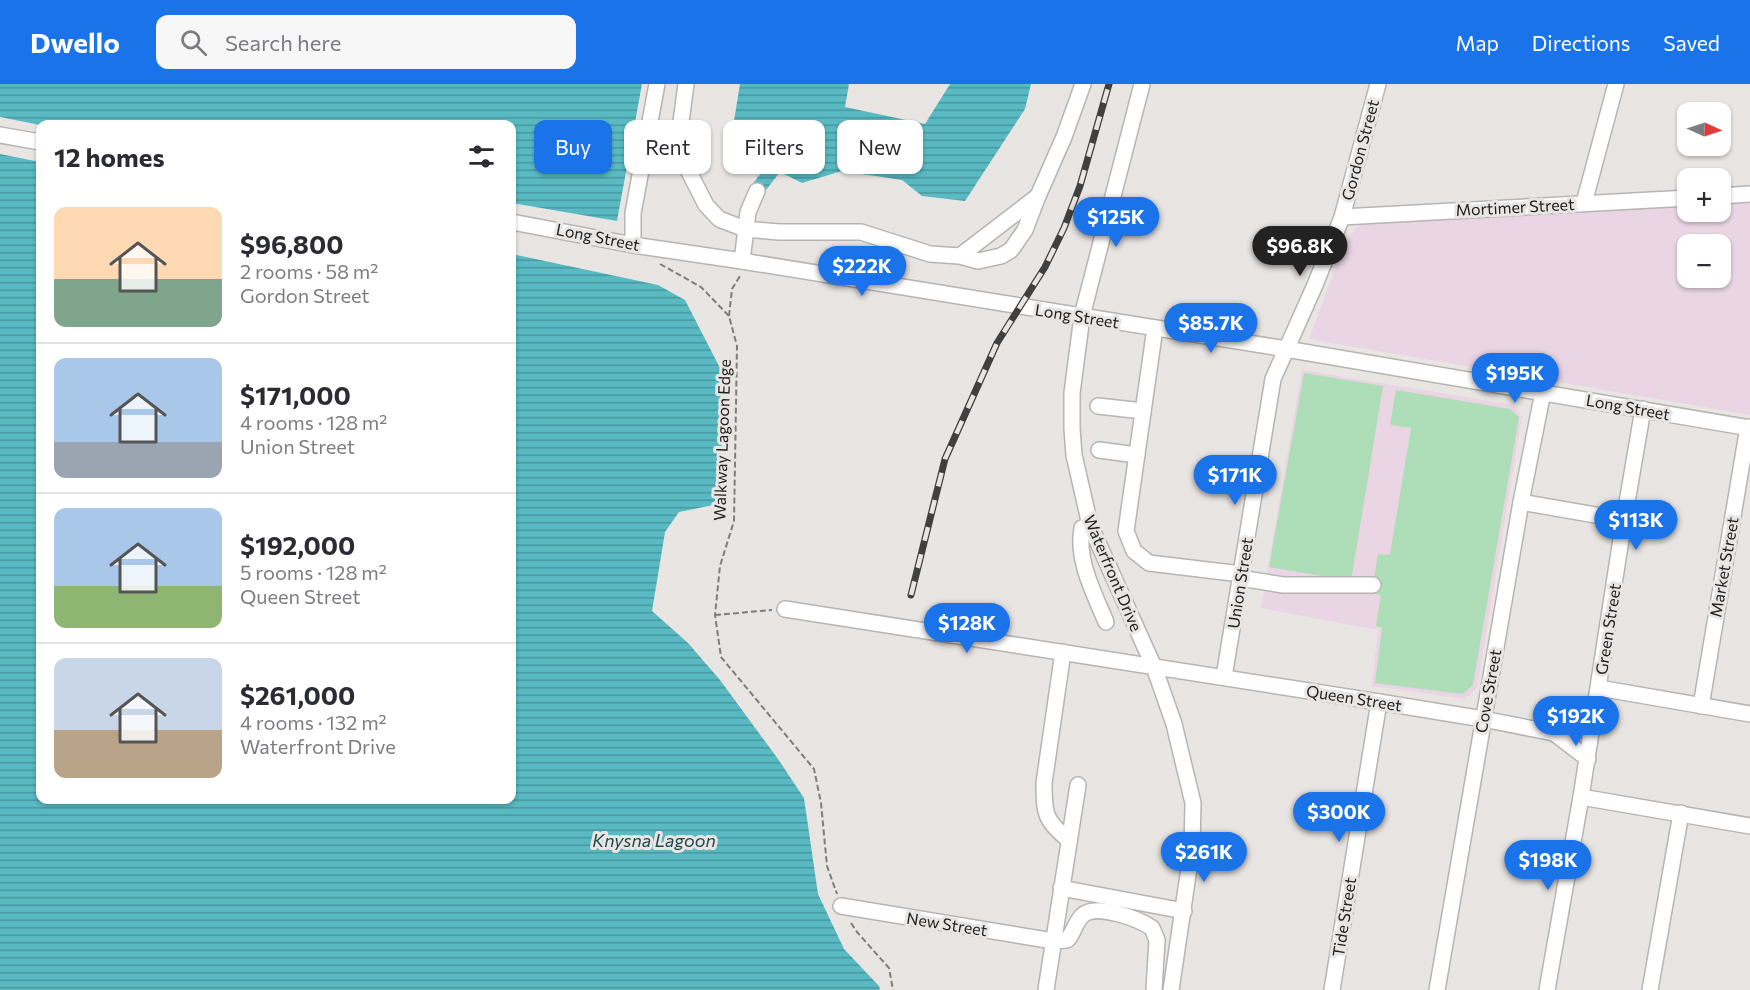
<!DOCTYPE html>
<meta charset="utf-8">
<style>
body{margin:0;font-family:Commissioner,sans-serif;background:#f7f7f7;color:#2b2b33;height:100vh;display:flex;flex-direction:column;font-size:22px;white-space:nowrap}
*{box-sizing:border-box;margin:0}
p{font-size:20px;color:#7c7c81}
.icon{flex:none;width:33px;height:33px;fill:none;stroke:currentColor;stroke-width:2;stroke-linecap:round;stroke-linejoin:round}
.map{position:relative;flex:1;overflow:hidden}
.details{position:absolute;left:36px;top:36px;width:480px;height:684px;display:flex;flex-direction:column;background:#fff;border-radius:12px;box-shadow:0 2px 4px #0004}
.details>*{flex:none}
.top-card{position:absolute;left:534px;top:36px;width:570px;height:54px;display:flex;gap:12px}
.needle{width:39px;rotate:93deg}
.buttons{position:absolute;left:1677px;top:18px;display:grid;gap:12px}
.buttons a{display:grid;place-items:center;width:54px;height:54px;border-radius:12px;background:#fff;box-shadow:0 2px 4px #0004;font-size:30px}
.price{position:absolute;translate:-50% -51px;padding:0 14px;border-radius:21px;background:#1a73e8;color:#fff;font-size:20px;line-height:39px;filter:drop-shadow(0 2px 3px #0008)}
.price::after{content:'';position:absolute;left:50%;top:36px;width:18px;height:14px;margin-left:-9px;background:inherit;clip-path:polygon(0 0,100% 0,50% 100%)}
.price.current{background:#222;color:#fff}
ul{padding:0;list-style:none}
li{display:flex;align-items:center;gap:18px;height:150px;padding:0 18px}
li+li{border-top:2px solid #e1e1e2}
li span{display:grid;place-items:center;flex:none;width:168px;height:120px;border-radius:12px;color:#555}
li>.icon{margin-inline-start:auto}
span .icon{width:72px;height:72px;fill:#fffc;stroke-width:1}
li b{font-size:26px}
h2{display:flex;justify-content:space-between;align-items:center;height:72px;padding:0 18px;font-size:26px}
.pill{padding:0 21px;border-radius:12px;background:#fff;box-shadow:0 2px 4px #0004;font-size:21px;line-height:54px}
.pill.current{background:#1a73e8;color:#fff}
header{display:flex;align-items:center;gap:36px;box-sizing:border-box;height:84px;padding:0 30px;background:#1a73e8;color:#fff}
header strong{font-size:28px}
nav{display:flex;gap:33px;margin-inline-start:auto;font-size:21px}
.search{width:420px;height:54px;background:#f7f7f7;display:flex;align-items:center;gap:15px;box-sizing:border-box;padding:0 21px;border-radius:12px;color:#7c7c81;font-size:22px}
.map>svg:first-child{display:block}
.education{fill:#e9d5e4;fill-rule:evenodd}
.park{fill:#addeb7}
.water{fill:url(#water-rules)}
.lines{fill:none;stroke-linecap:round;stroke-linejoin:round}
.minor-casing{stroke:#b7b4b2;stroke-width:18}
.path{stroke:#807e7d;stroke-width:2;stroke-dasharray:6 3;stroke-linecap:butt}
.minor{stroke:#fff;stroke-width:15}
.rail-casing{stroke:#41403f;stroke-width:7}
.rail{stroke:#e8e5e3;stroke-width:4.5;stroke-dasharray:14;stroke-linecap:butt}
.labels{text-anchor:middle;stroke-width:6;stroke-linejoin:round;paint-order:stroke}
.street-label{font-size:16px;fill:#21201f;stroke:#e8e5e3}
.water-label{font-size:18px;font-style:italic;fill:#1e4a4f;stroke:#e8e5e3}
</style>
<header>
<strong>Dwello</strong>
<div class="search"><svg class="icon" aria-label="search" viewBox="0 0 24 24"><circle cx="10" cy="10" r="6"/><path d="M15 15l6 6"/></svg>Search here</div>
<nav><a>Map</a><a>Directions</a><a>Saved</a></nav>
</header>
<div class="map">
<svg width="1750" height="906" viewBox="0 0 1750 906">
<defs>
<pattern id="water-rules" width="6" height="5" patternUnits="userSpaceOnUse" patternTransform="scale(1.5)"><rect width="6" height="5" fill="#59bac3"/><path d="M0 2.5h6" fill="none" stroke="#49979e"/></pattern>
</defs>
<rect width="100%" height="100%" fill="#e8e5e3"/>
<g class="education">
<path d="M1750 117V331L1309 255 1346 156 1361 140 1687 121 1688 128H1720L1721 119ZM1688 160H1720V194H1688Z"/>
<path d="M1302 286 1513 321 1522 333 1477 604 1465 615 1372 602 1378 546 1261 524Z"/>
</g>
<g class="park">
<path d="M1304 289 1383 302 1351 497 1269 483Z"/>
<path d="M1396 306 1510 325 1519 333 1473 601 1463 610 1375 599 1382 544 1376 542 1381 511 1372 509 1378 470 1390 471 1411 344 1390 341Z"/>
</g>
<g class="water">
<path d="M0 0H642L617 137 512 119V40L40 41 0 33Z"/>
<path d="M740 0H849L845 23 925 40 950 0H1031L1025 25 965 117 922 112 902 96 842 87 802 99 780 88 762 111 751 102 767 81 750 85 734 37Z"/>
<path d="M0 70 40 78V716H512V170L658 201 685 216 720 284 723 419 679 428 665 448 652 527 688 559 720 596 778 675 804 714 818 810 844 865 879 902 880 906H0Z"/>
</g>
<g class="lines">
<defs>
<g id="minor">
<path d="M686 0 681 38 684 78 706 121 719 135 745 145 779 148H861L930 170 960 172 978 177 1001 172 1011 166 1025 146 1038 112 1064 53 1083 0"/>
<path d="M1142 0 1082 232 1072 309V345L1074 371 1090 441 1154 583 1174 640 1193 719 1192 764 1171 906"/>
<path d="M0 51 40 58"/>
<path d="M1720 112 1750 110"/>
<path d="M1584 119 1616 0"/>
<path d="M1342 133 1688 114"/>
<path d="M512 138 633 161 742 177 1286 265 1750 344"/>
<path d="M633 161V129L657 0"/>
<path d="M960 172 1038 112"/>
<path d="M742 177 748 128 757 107"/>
<path d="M1155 244 1126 447 1134 467 1149 479 1241 490"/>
<path d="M1098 322 1143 327"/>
<path d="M1099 366 1137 371"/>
<path d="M1521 418 1624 436"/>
<path d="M1090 441 1082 444C1076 476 1094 509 1106 538"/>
<path d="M1240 494 1283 501H1373"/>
<path d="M785 525 1379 618 1483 635 1554 649 1593 644"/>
<path d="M1063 568 1044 699C1044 730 1045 737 1069 756"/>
<path d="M1224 593 1273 295 1315 201 1342 133 1378 0"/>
<path d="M1599 604 1750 630"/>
<path d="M1701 622 1748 343"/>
<path d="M1554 649 1588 675"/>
<path d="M1581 713 1750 742"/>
<path d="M1061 804 1184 827"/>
<path d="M841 822 1053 857 1067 856C1074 849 1075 838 1083 831 1096 819 1139 835 1152 844L1157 856 1154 906"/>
<path d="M1046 906 1078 701"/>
<path d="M1332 906 1379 618"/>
<path d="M1437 906 1521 418 1543 308"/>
<path d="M1547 906 1581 713 1624 436 1643 325"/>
<path d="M1650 906 1681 729"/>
</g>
</defs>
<use href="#minor" class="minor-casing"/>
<g class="path">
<path d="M660 180 701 203 729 232 737 262 734 437 720 482 715 531 721 573 814 685 821 719 827 782 837 810"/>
<path d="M729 232 732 205 740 192"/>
<path d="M715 531 772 526"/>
<path d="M851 839 857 848 889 884 893 906"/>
</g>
<use href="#minor" class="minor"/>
<defs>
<path id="rail" d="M911 511 945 375 997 259 1045 183 1064 144 1080 102 1109 0"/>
</defs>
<use href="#rail" class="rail-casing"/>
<use href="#rail" class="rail"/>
</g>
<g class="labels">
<g class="street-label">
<text transform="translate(1360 66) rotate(-75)" y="6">Gordon Street</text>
<text transform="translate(1515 123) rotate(-3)" y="6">Mortimer Street</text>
<text transform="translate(598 153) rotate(11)" y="6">Long Street</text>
<text transform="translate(1077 232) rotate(9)" y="6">Long Street</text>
<text transform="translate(1628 323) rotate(10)" y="6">Long Street</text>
<text transform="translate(722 356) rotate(-88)" y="6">Walkway Lagoon Edge</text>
<text transform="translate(1724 483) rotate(-80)" y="6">Market Street</text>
<text transform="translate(1113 489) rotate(67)" y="6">Waterfront Drive</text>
<text transform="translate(1240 499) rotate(-81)" y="6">Union Street</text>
<text transform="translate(1608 545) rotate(-81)" y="6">Green Street</text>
<text transform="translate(1488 607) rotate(-80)" y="6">Cove Street</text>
<text transform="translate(1354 614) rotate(9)" y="6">Queen Street</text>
<text transform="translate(1344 833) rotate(-81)" y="6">Tide Street</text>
<text transform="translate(947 840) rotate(9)" y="6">New Street</text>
</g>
<g class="water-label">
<text x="654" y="763">Knysna Lagoon</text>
</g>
</g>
</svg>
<div class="buttons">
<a><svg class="needle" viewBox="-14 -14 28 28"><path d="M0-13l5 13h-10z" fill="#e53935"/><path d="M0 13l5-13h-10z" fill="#7c7c81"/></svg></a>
<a>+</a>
<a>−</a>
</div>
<b class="price" style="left:1116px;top:164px">$125K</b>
<b class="price current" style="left:1300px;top:193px">$96.8K</b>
<b class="price" style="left:862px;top:213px">$222K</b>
<b class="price" style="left:1211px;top:270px">$85.7K</b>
<b class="price" style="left:1515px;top:320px">$195K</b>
<b class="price" style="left:1235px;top:422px">$171K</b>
<b class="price" style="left:1636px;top:467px">$113K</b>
<b class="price" style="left:967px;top:570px">$128K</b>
<b class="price" style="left:1576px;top:663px">$192K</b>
<b class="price" style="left:1339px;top:759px">$300K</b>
<b class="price" style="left:1204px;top:799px">$261K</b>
<b class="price" style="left:1548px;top:807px">$198K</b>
<div class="top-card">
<a class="pill current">Buy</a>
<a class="pill">Rent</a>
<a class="pill">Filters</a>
<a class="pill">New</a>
</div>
<section class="details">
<h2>12 homes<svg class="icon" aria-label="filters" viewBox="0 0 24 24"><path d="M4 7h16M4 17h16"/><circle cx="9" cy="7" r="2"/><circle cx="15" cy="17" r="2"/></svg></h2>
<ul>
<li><span style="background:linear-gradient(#ffd9b3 60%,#7fa58c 0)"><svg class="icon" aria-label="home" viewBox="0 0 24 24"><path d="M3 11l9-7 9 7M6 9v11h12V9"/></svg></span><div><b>$96,800</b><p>2 rooms · 58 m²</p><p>Gordon Street</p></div></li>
<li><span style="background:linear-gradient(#a9c7e8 70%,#9aa5b1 0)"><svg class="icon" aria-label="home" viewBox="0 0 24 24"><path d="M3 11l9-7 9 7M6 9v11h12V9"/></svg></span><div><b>$171,000</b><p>4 rooms · 128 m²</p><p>Union Street</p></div></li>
<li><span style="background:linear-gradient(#a9c7e8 65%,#8fb573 0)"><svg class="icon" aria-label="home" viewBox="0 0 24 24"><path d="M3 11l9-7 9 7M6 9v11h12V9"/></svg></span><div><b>$192,000</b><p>5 rooms · 128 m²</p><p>Queen Street</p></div></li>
<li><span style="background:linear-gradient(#c9d6e8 60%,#b9a48a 0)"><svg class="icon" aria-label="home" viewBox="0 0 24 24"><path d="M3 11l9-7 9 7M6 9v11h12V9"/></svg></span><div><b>$261,000</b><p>4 rooms · 132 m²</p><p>Waterfront Drive</p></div></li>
</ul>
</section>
</div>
